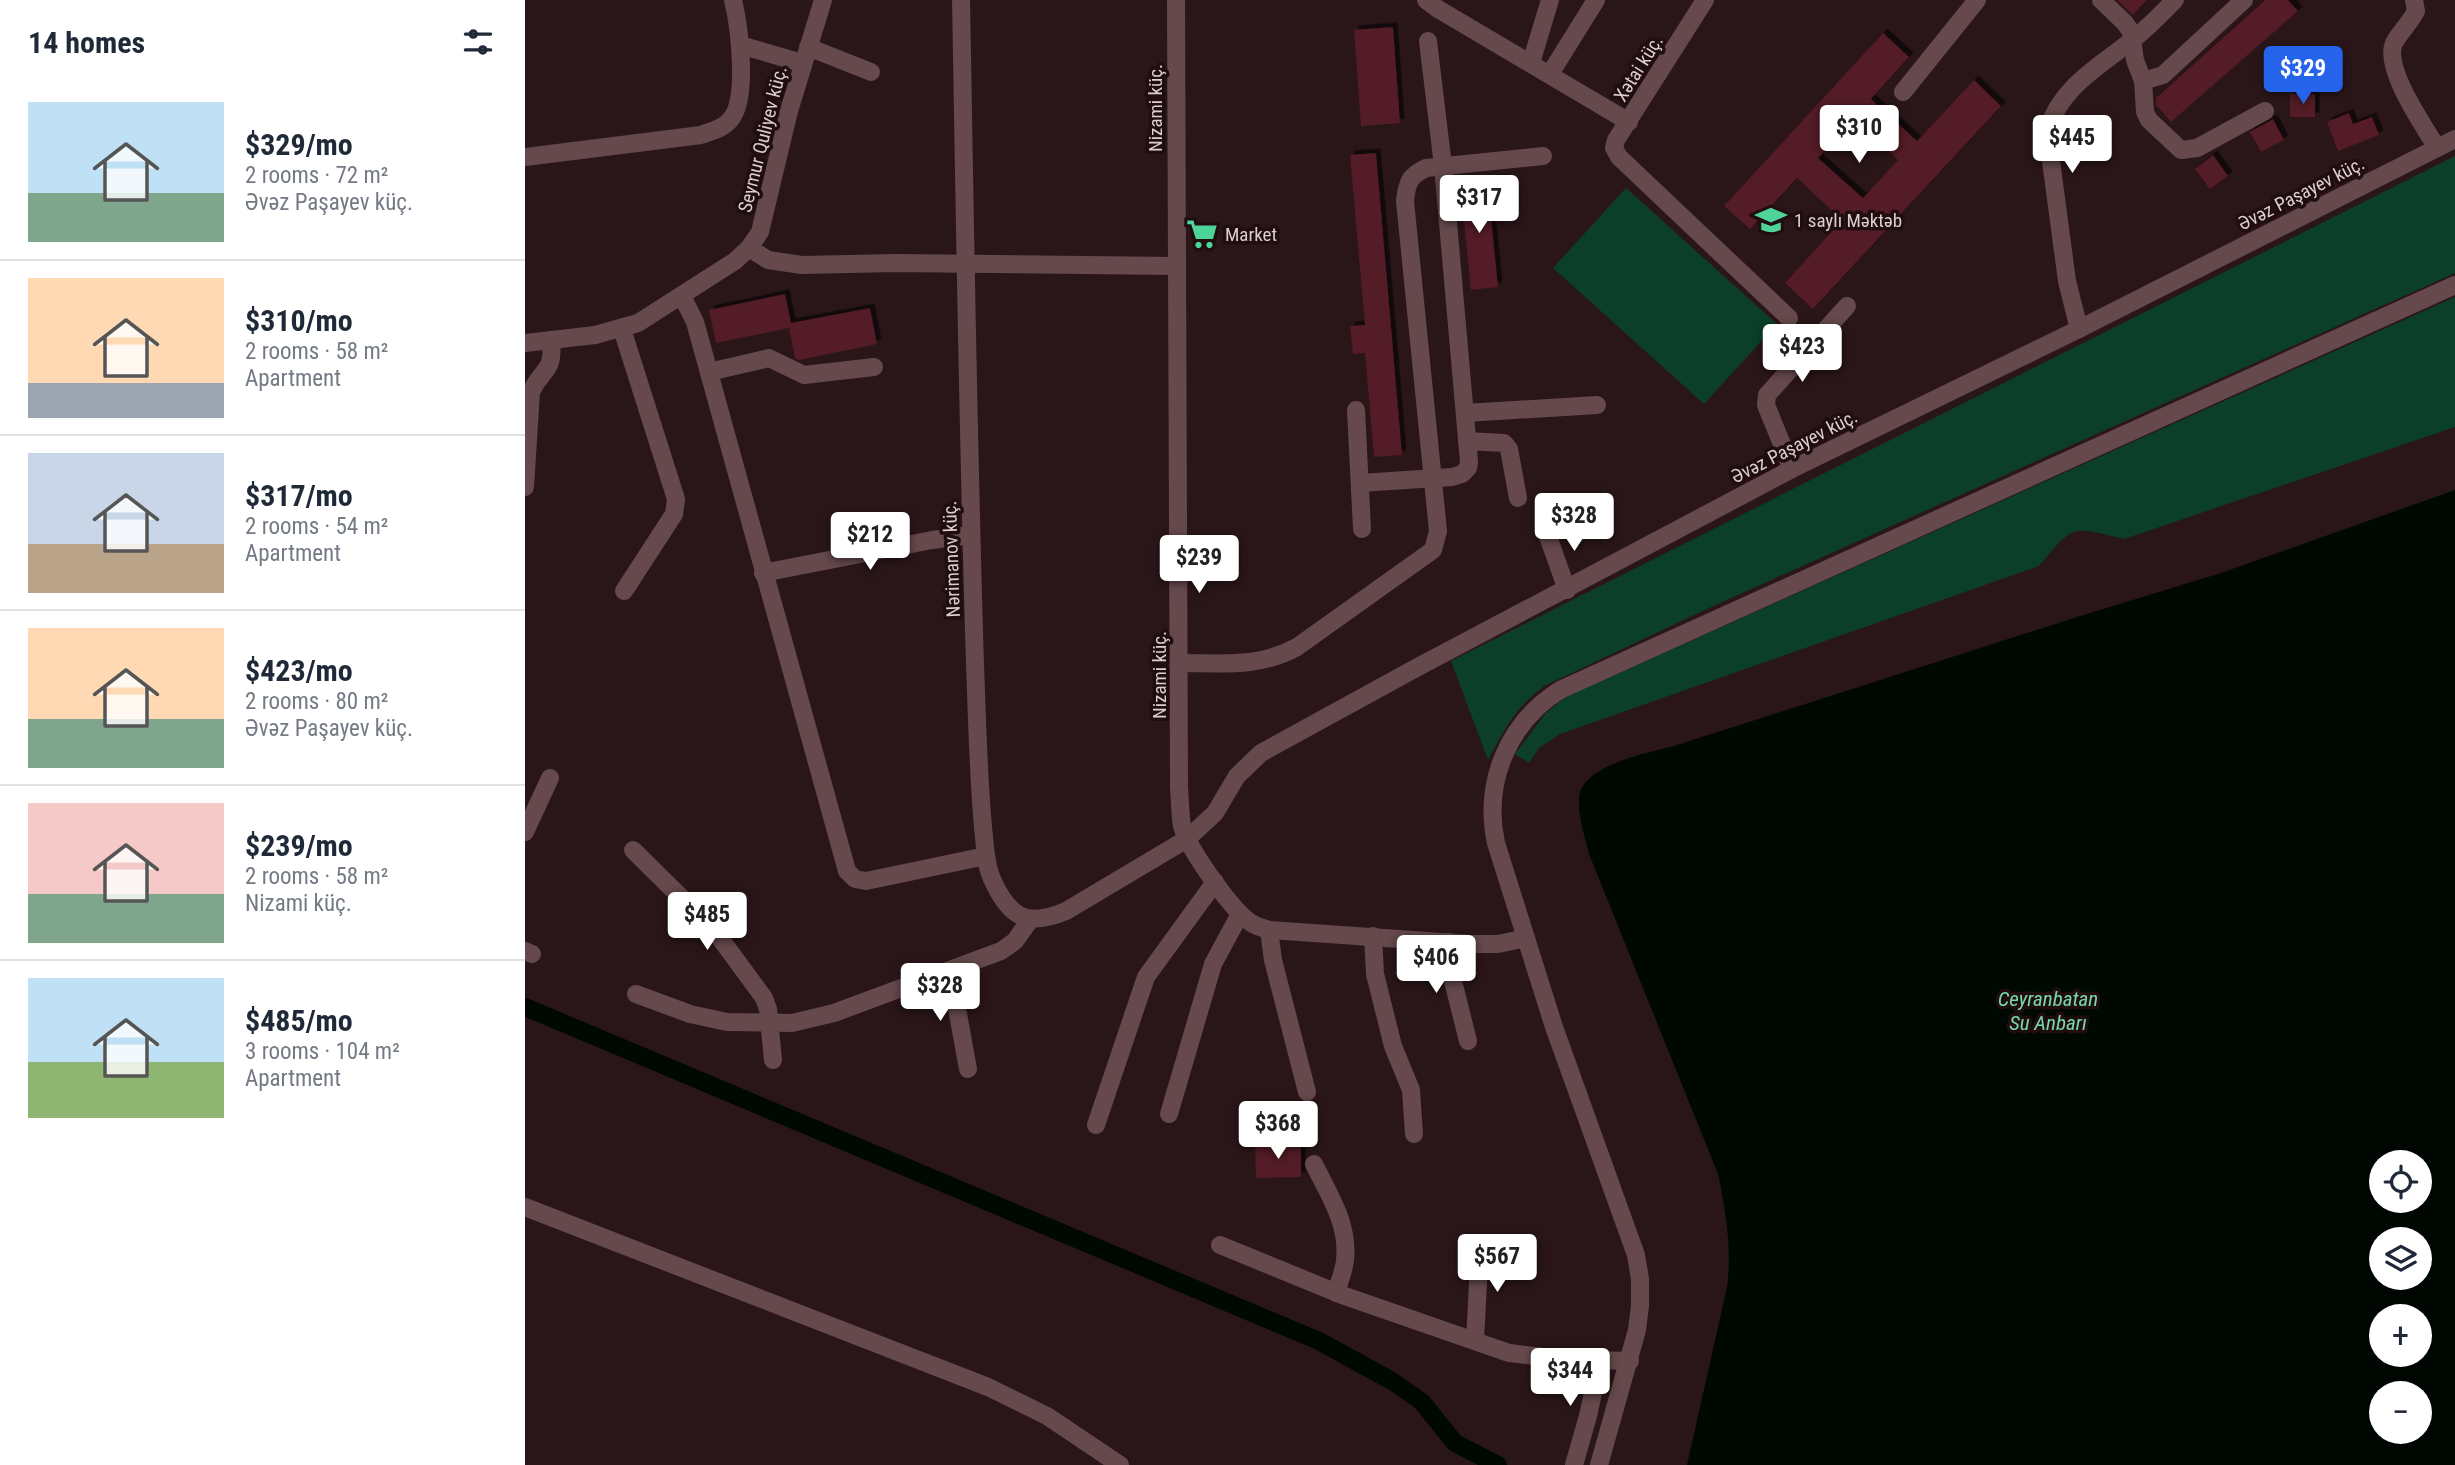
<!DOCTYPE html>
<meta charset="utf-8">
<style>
body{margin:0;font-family:"Roboto Condensed",sans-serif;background:#f2f2f3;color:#1f2937;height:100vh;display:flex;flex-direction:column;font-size:26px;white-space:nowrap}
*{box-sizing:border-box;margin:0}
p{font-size:23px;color:#747a83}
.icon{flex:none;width:38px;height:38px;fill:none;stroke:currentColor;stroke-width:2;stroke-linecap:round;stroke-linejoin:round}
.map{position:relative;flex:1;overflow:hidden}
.panel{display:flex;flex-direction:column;background:#fff;width:525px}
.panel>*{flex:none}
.fabs{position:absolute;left:1844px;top:1150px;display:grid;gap:14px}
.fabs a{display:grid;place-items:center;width:63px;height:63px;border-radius:50%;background:#fff;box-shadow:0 4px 18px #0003;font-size:35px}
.price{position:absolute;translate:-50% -60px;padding:0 16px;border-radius:7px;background:#fff;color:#222;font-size:23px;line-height:46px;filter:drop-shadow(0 2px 4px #0008)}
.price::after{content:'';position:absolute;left:50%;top:42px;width:21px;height:16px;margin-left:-10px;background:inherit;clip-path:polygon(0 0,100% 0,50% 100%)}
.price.on{background:#2563eb;color:#fff}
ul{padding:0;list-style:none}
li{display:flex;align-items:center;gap:21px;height:175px;padding:0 28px}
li+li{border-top:2px solid #e0e1e3}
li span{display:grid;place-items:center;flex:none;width:196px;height:140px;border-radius:0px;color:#555}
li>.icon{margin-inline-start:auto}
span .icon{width:84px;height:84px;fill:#fffc;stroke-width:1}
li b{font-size:30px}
h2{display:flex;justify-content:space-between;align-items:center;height:84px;padding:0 28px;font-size:30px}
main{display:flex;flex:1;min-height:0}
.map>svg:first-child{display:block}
.green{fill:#0b3f2a}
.water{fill:#000803;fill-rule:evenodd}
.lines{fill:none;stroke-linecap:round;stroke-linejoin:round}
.canal{stroke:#000803;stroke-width:18}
.building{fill:#531a26;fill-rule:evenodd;filter:url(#shadow)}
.minor{stroke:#65494c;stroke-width:18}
.labels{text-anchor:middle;stroke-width:7;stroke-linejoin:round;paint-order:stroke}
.street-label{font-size:19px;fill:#dccecf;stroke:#200d0f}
.poi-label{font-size:19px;fill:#dccecf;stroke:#200d0f;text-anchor:start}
.water-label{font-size:21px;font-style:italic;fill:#78d9aa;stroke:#200d0f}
</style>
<main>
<section class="panel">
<h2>14 homes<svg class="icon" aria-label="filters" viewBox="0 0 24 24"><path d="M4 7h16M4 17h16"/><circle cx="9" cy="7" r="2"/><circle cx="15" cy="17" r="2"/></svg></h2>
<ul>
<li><span style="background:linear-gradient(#bfe0f5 65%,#7fa58c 0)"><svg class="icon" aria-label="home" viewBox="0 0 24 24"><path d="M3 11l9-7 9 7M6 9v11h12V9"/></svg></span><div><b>$329/mo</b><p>2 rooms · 72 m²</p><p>Əvəz Paşayev küç.</p></div></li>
<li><span style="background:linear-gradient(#ffd9b3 75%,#9aa5b1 0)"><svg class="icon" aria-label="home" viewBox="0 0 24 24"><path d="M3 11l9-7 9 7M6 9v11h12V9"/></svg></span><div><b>$310/mo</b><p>2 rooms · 58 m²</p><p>Apartment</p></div></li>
<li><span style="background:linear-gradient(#c9d6e8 65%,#b9a48a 0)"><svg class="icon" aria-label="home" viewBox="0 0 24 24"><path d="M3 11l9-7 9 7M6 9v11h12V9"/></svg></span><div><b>$317/mo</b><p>2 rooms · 54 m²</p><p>Apartment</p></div></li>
<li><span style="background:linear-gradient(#ffd9b3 65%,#7fa58c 0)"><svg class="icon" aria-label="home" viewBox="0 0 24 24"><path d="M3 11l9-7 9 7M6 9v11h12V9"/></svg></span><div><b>$423/mo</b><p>2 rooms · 80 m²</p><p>Əvəz Paşayev küç.</p></div></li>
<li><span style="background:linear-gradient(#f6c9c9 65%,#7fa58c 0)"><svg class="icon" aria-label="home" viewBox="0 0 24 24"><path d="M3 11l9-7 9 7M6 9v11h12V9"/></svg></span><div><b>$239/mo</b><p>2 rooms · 58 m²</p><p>Nizami küç.</p></div></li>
<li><span style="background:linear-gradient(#bfe0f5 60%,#8fb573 0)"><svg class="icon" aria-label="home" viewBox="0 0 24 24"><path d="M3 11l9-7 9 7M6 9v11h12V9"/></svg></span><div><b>$485/mo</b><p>3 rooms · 104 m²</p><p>Apartment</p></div></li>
</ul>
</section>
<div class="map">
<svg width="1930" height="1465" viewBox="0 0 1930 1465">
<defs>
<filter id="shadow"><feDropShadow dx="4.5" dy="-4.5" stdDeviation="0" flood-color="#0009"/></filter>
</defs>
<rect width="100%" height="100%" fill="#2a1618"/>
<g class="green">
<path d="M1930 156V273L1184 608 1019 686C990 708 980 728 963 760L926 661Z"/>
<path d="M1101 188 1252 324 1179 404 1028 268Z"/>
<path d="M1930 297V427L1599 539C1546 526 1549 524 1514 566L1035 734 1014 748 1004 763 990 754 1020 714 1039 698Z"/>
</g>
<path class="water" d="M1930 490V1465H1162L1202 1287C1207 1248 1201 1212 1193 1174L1064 854C1060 837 1053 817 1054 799 1055 765 1123 753 1149 746L1552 617 1696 573ZM1857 1162H1895V1200H1857ZM1857 1239H1895V1278H1857ZM1857 1316H1895V1354H1857ZM1857 1393H1895V1432H1857Z"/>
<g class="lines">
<path class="canal" d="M0 1007 794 1341 867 1381 897 1402 930 1443 973 1465"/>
</g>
<g class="building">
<path d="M1592 0H1622L1608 15Z"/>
<path d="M1740 0H1763L1773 11 1646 122 1631 105V98Z"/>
<path d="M868 27 875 123 836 126 829 30Z"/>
<path d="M1358 33 1384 57 1346 99 1392 141 1449 80 1476 106 1288 309 1260 283 1317 220 1272 178 1225 229 1199 206ZM1329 119 1373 160 1338 198 1293 158Z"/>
<rect x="1765" y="94" width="25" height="23"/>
<path d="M1824 113 1828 124 1847 117 1854 135 1813 151 1802 122Z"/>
<path d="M1748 119 1759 140 1736 152 1725 132Z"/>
<path d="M851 153 877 455 849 457 840 353 828 354 825 326 840 325 825 155Z"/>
<path d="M1688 155 1703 176 1685 189 1670 169Z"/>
<path d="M962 179 973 287 946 290 935 182Z"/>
<path d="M260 294 266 323 345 308 352 344 274 360 270 358 264 328 191 343 184 310Z"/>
<path d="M776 1145V1177L731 1178 730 1146Z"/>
</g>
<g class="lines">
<g class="minor">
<path d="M436 0C440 221 443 442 450 663 452 717 453 772 458 827 460 844 460 863 467 879 484 917 501 928 541 911L662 839 690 813 712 776 736 753 891 668 1267 469 1554 329 1930 139"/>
<path d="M651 0 654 787C655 800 655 814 657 826 663 848 708 913 728 924 733 927 739 928 744 930L946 944H973L1001 938"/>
<path d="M901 0 913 9 1104 122"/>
<path d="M1180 0 1091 140 1089 148 1094 157 1264 318"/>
<path d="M1576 0 1600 23 1606 32 1610 60 1618 81 1620 112 1624 120 1656 150 1672 148 1740 111"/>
<path d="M1889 0 1891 11C1885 23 1875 32 1869 43 1858 68 1899 126 1912 148"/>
<path d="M215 45 277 63"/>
<path d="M283 47 346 72"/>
<path d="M1006 63 1025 0"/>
<path d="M1025 74 1071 0"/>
<path d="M1618 81 1638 75 1719 0"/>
<path d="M1378 92 1452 0"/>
<path d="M0 157 176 135C186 131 198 129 205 120 224 100 214 25 208 0"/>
<path d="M224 248 243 260 277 265 371 263 651 266"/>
<path d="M157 296 170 322 322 871 330 879 341 881 461 856"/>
<path d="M97 329 151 499 149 514 99 591"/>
<path d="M1554 329 1542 281 1522 131C1536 87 1572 68 1606 41 1622 29 1636 14 1650 0"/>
<path d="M0 343 70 335 113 323 210 261 224 248 235 232 264 111 298 0"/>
<path d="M184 372 244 358 279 375 349 367"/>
<path d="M831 410 837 529"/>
<path d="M940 413 1072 405"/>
<path d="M942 441 979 443 984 449 993 498"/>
<path d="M1267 469 1241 405 1242 395 1322 306"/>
<path d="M835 483 927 477 937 474 943 468 944 462 918 166 903 41"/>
<path d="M0 487 6 392C18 366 29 374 26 340"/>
<path d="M1020 528 1042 590"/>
<path d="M238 573 407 540 446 535"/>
<path d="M655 663C698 663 734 668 772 647L908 550 913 531 880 201C882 183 884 176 901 168L1018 156"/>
<path d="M0 832 25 778"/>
<path d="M108 850 189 930 239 998 243 1009 248 1060"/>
<path d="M744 930 748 960 782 1092"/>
<path d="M848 936 850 974 868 1046 886 1090 889 1134"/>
<path d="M924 942 925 969 943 1041"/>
<path d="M0 951 7 954"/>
<path d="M425 970 443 1069"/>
<path d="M111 994 165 1014 202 1022 267 1023 309 1013 476 951 490 941 505 920"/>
<path d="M644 1114 688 964 715 914"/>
<path d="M571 1125 621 977 690 882"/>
<path d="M789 1164C804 1195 824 1224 820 1260 819 1271 814 1282 811 1293"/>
<path d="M0 1207 463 1387 522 1416 595 1465"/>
<path d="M695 1245 817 1295 984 1353 1035 1359 1105 1361"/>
<path d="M950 1341 955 1245"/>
<path d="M1049 1465 1063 1416 1075 1360"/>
<path d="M1074 1465 1112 1330 1115 1306V1279L1111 1255 1029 1027 971 843C958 782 983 723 1035 690L1930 285"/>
</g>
</g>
<defs>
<symbol id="school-bare" viewBox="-9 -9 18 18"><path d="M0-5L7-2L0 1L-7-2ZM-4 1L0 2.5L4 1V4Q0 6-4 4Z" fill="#4ed399" stroke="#200d0f" stroke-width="2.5" paint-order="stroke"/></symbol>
<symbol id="supermarket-bare" viewBox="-9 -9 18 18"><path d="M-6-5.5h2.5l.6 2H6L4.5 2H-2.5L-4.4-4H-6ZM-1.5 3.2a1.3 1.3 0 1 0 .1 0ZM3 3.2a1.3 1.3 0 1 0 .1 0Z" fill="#4ed399" stroke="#200d0f" stroke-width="2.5" paint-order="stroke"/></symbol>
</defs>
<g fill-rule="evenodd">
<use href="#school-bare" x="1224" y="198" width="44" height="44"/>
<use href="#supermarket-bare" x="655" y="212" width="44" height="44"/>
</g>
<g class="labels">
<g class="street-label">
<text transform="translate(1113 68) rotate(-58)" y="7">Xətai küç.</text>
<text transform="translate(630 108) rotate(-90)" y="7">Nizami küç.</text>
<text transform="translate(237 139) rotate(-76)" y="7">Seymur Quliyev küç.</text>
<text transform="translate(1776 193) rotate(-27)" y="7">Əvəz Paşayev küç.</text>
<text transform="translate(1269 446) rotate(-27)" y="7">Əvəz Paşayev küç.</text>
<text transform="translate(426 559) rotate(-92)" y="7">Nərimanov küç.</text>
<text transform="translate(634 675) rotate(-90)" y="7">Nizami küç.</text>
</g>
<g class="poi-label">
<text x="1269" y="227">1 saylı Məktəb</text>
<text x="700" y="241">Market</text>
</g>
<g class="water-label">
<text x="1523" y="1006">Ceyranbatan<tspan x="1523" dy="24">Su Anbarı</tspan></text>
</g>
</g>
</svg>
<div class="fabs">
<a><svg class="icon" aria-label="locate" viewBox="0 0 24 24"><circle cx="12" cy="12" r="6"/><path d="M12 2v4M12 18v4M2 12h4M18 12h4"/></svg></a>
<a><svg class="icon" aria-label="layers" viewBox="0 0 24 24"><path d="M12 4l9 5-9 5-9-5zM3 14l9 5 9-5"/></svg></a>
<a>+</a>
<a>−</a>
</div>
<b class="price on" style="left:1778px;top:106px">$329</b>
<b class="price" style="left:1334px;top:165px">$310</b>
<b class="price" style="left:1547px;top:175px">$445</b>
<b class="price" style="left:954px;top:235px">$317</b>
<b class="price" style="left:1277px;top:384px">$423</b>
<b class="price" style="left:1049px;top:553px">$328</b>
<b class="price" style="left:345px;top:572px">$212</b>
<b class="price" style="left:674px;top:595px">$239</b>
<b class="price" style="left:182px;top:952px">$485</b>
<b class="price" style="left:911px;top:995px">$406</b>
<b class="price" style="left:415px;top:1023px">$328</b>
<b class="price" style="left:753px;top:1161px">$368</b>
<b class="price" style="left:972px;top:1294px">$567</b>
<b class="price" style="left:1045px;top:1408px">$344</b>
</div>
</main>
